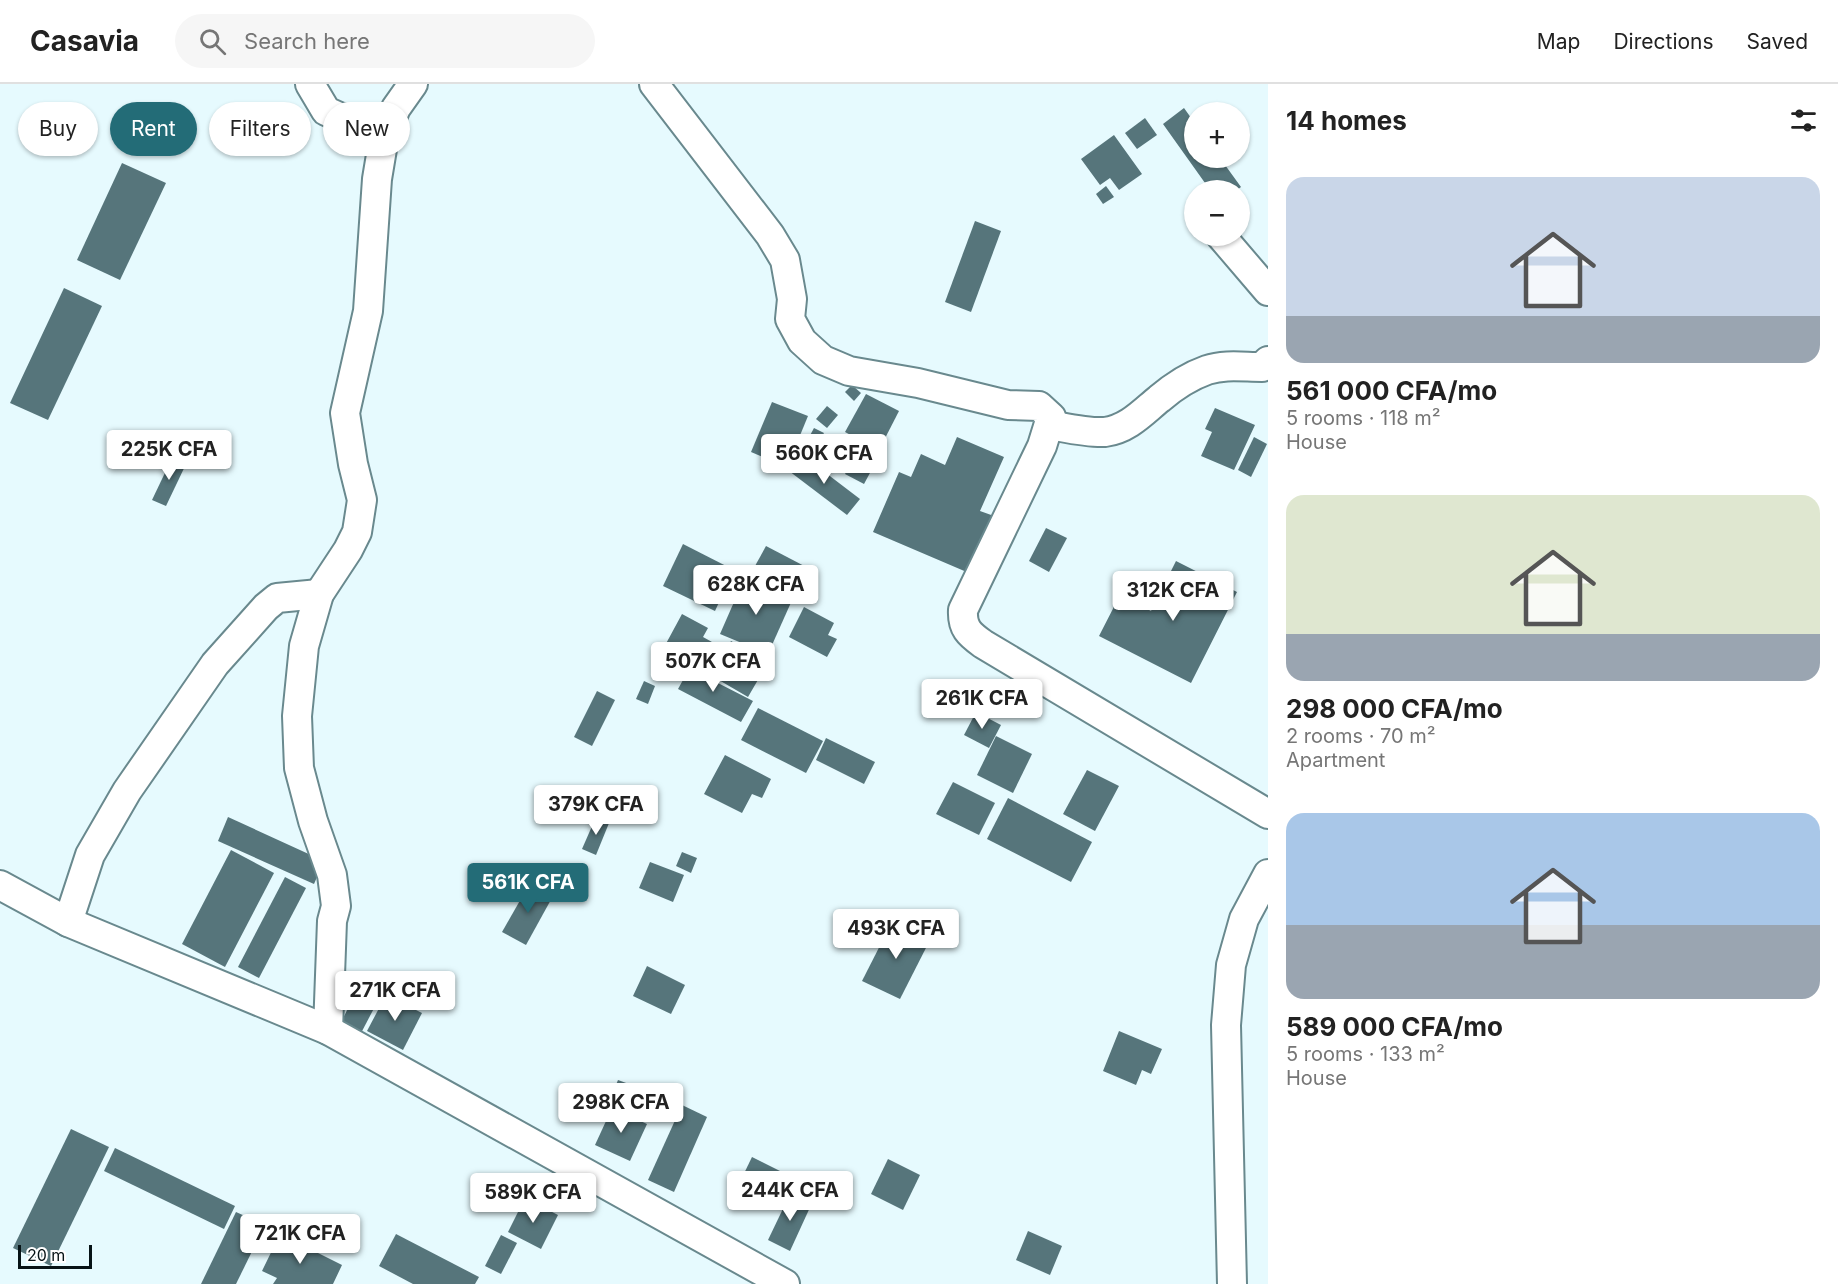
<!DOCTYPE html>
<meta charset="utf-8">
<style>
body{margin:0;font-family:Inter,sans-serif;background:#f6f6f6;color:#222;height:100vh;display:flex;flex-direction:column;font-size:22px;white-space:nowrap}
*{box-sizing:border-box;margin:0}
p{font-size:20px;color:#767676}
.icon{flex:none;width:33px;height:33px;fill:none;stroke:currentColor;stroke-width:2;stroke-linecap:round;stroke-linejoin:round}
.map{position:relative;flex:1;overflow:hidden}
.side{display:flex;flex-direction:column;background:#fff;width:570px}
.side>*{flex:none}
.top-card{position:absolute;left:18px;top:18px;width:570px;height:54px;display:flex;gap:12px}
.controls{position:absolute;left:1184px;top:18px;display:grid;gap:12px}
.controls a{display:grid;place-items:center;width:66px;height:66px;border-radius:50%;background:#fff;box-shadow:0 2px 4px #0004;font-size:30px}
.scale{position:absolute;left:18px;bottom:15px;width:74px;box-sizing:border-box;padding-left:6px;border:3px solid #071316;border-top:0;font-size:16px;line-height:21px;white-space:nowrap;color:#071316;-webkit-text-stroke:4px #fff;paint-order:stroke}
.price{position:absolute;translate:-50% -51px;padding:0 14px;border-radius:6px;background:#fff;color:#222;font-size:20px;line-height:39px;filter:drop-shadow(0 2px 3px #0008)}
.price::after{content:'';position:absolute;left:50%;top:36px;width:18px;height:14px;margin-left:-9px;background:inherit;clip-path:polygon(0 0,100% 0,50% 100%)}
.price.current{background:#236c77;color:#fff}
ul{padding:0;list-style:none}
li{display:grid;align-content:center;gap:12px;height:318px;padding:0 18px}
li span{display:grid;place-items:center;height:186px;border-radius:18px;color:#555}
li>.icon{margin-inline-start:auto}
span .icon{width:108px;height:108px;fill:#fffc;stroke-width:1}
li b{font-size:26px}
h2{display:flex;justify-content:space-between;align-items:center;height:72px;padding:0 18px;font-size:26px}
.chip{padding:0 21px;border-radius:27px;background:#fff;box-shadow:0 2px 4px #0004;font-size:21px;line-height:54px}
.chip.current{background:#236c77;color:#fff}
header{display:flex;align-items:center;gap:36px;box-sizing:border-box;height:84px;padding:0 30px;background:#fff;border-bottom:2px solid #e0e0e0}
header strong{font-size:28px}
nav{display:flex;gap:33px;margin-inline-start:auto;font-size:21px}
.search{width:420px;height:54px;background:#f6f6f6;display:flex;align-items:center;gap:15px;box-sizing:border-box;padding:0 21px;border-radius:33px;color:#767676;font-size:22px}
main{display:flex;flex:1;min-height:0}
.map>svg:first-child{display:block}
.building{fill:#56757b}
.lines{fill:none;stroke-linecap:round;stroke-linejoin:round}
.minor-casing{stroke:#69898e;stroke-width:32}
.minor{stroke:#fff;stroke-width:28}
</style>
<header>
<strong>Casavia</strong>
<div class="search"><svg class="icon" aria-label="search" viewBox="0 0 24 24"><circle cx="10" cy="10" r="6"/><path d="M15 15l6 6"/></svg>Search here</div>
<nav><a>Map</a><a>Directions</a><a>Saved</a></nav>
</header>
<main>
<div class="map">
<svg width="1268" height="1200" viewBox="0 0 1268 1200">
<rect width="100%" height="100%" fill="#e6fafe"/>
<g class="building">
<path d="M1184 24 1194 38V74H1220L1241 103 1237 106H1210L1163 40Z"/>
<path d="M1145 34 1157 51 1137 65 1125 49Z"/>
<path d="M1114 51 1142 90 1119 106 1110 94 1100 101 1081 75Z"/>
<path d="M122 79 166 99 120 196 77 176Z"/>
<path d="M1106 102 1114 113 1103 120 1096 110Z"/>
<path d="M975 137 1001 147 971 228 945 218Z"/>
<path d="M64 204 102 222 48 336 10 319Z"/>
<path d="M852 301 861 309 854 317 845 308Z"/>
<path d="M866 310 899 327 879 366 845 348Z"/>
<path d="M772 318 808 332 787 383 751 368Z"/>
<path d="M827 322 838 331 827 344 816 335Z"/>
<path d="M1215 324 1255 341 1234 386 1201 372 1212 348 1205 345Z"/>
<path d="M814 344 824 349 811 373 801 368Z"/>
<path d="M957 353 1004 373 980 427 994 432 969 489 873 448 899 388 911 393 921 370 945 381Z"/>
<path d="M1254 353 1267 360 1251 393 1238 386Z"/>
<path d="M859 363 878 374 864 400 845 390Z"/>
<path d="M801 370 860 415 847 431 789 387Z"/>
<path d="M173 372 187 378 166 422 152 416Z"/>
<path d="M1046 444 1067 454 1049 488 1029 477Z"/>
<path d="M683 460 734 486 715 527 663 502Z"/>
<path d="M766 462 810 485 797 512 750 491Z"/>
<path d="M1176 477 1237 508 1191 599 1099 552 1120 511 1151 527Z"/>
<path d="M745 493 793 514 768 570 720 550Z"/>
<path d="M804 523 834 539 828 551 837 555 827 573 789 553Z"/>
<path d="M682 530 708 544 703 553 721 563 714 576 709 573 701 587 662 567Z"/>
<path d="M731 557 754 570 752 574 766 582 748 613 712 592Z"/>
<path d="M679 579 753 617 741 638 678 605 683 596 673 591Z"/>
<path d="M644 597 655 602 648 620 636 615Z"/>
<path d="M597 607 615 616 592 662 574 653Z"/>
<path d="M758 624 823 657 806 689 741 656Z"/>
<path d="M976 628 1001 641 989 664 964 651Z"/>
<path d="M996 652 1032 670 1013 709 977 691Z"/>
<path d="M826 654 875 678 864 700 816 676Z"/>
<path d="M725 671 771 695 762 714 752 710 742 729 704 710Z"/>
<path d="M1087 686 1119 702 1095 747 1063 730Z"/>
<path d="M953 698 995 719 979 751 936 730Z"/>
<path d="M1008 714 1092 758 1071 798 987 755Z"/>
<path d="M228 733 324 777 314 800 218 757Z"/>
<path d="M596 733 609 739 596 771 582 765Z"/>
<path d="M231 766 274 789 225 883 182 860Z"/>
<path d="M682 768 697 774 691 789 676 782Z"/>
<path d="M650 778 684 791 673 818 639 804Z"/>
<path d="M285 793 306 804 259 894 238 883Z"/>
<path d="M530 799 553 812 526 861 502 848Z"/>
<path d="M892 838 930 856 900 915 862 897Z"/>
<path d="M647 882 685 901 671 930 633 912Z"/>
<path d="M361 899 382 909 360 951 340 940Z"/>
<path d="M386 911 422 929 403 966 367 947Z"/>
<path d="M1119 947 1162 965 1151 990 1142 986 1136 1001 1103 987Z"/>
<path d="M618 996 667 1014 660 1032 611 1013Z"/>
<path d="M682 1021 707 1033 674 1108 648 1096Z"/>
<path d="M612 1024 647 1040 630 1077 595 1061Z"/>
<path d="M71 1045 109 1063 51 1182 13 1164Z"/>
<path d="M115 1064 235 1122 224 1145 104 1087Z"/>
<path d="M752 1073 784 1089 768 1122 736 1106Z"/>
<path d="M888 1075 920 1091 903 1126 871 1110Z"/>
<path d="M791 1108 812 1119 790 1167 768 1156Z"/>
<path d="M525 1114 558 1131 541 1165 508 1148Z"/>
<path d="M236 1128 265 1141 236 1200H201Z"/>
<path d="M1028 1147 1062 1162 1050 1191 1016 1176Z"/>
<path d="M280 1150 342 1181 333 1200H273L277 1194 262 1187Z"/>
<path d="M396 1150 479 1193 475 1200H413L379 1182Z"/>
<path d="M501 1151 517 1159 501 1190 485 1182Z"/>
</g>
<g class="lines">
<defs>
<g id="minor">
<path d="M310 0 326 27 384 53"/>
<path d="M654 0 770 151 785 176 792 215 790 235 802 257 823 276 849 287 918 299 1008 321 1039 322 1051 333 1042 362 963 526C962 544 969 550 983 560L1268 730"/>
<path d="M1221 152 1268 207"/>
<path d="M1050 341C1067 344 1088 349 1105 348 1128 345 1143 328 1159 315 1173 303 1190 292 1207 286 1225 280 1243 283 1262 283L1268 277"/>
<path d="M0 801 68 838 328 946 785 1200"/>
<path d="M68 838 90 771 127 707 215 580 266 523 277 514 319 510"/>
<path d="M328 946 332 837 336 822 332 791 313 737 299 684 297 632 304 562 319 510 348 466 357 448 362 416 353 380 345 329 368 227 377 95 384 53 396 24 413 0"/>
<path d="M1232 1200 1226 941 1231 881 1244 835 1268 790"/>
</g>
</defs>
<use href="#minor" class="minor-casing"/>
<use href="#minor" class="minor"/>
</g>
</svg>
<div class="controls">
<a>+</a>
<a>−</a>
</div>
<div class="scale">20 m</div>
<b class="price" style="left:169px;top:397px">225K CFA</b>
<b class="price" style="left:824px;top:401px">560K CFA</b>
<b class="price" style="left:756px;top:532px">628K CFA</b>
<b class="price" style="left:1173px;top:538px">312K CFA</b>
<b class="price" style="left:713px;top:609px">507K CFA</b>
<b class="price" style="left:982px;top:646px">261K CFA</b>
<b class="price" style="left:596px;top:752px">379K CFA</b>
<b class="price current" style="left:528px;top:830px">561K CFA</b>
<b class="price" style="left:896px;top:876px">493K CFA</b>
<b class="price" style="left:395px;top:938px">271K CFA</b>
<b class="price" style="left:621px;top:1050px">298K CFA</b>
<b class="price" style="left:790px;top:1138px">244K CFA</b>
<b class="price" style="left:533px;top:1140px">589K CFA</b>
<b class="price" style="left:300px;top:1181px">721K CFA</b>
<div class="top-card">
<a class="chip">Buy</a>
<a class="chip current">Rent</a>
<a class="chip">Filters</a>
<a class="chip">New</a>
</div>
</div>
<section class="side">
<h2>14 homes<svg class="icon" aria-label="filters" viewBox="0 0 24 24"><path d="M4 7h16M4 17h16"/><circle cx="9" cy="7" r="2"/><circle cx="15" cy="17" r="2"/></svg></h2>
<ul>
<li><span style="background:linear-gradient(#c9d6e8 75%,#9aa5b1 0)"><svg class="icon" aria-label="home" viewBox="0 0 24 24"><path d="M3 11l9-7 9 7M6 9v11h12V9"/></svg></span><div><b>561 000 CFA/mo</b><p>5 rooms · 118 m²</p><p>House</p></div></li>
<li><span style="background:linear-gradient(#dfe7d0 75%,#9aa5b1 0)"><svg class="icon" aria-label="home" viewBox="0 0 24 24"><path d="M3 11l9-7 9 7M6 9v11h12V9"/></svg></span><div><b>298 000 CFA/mo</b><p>2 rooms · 70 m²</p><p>Apartment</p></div></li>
<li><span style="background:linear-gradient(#a9c7e8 60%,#9aa5b1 0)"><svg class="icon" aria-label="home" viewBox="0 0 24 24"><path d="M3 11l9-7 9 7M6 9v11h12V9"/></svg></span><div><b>589 000 CFA/mo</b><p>5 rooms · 133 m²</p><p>House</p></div></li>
</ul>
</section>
</main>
